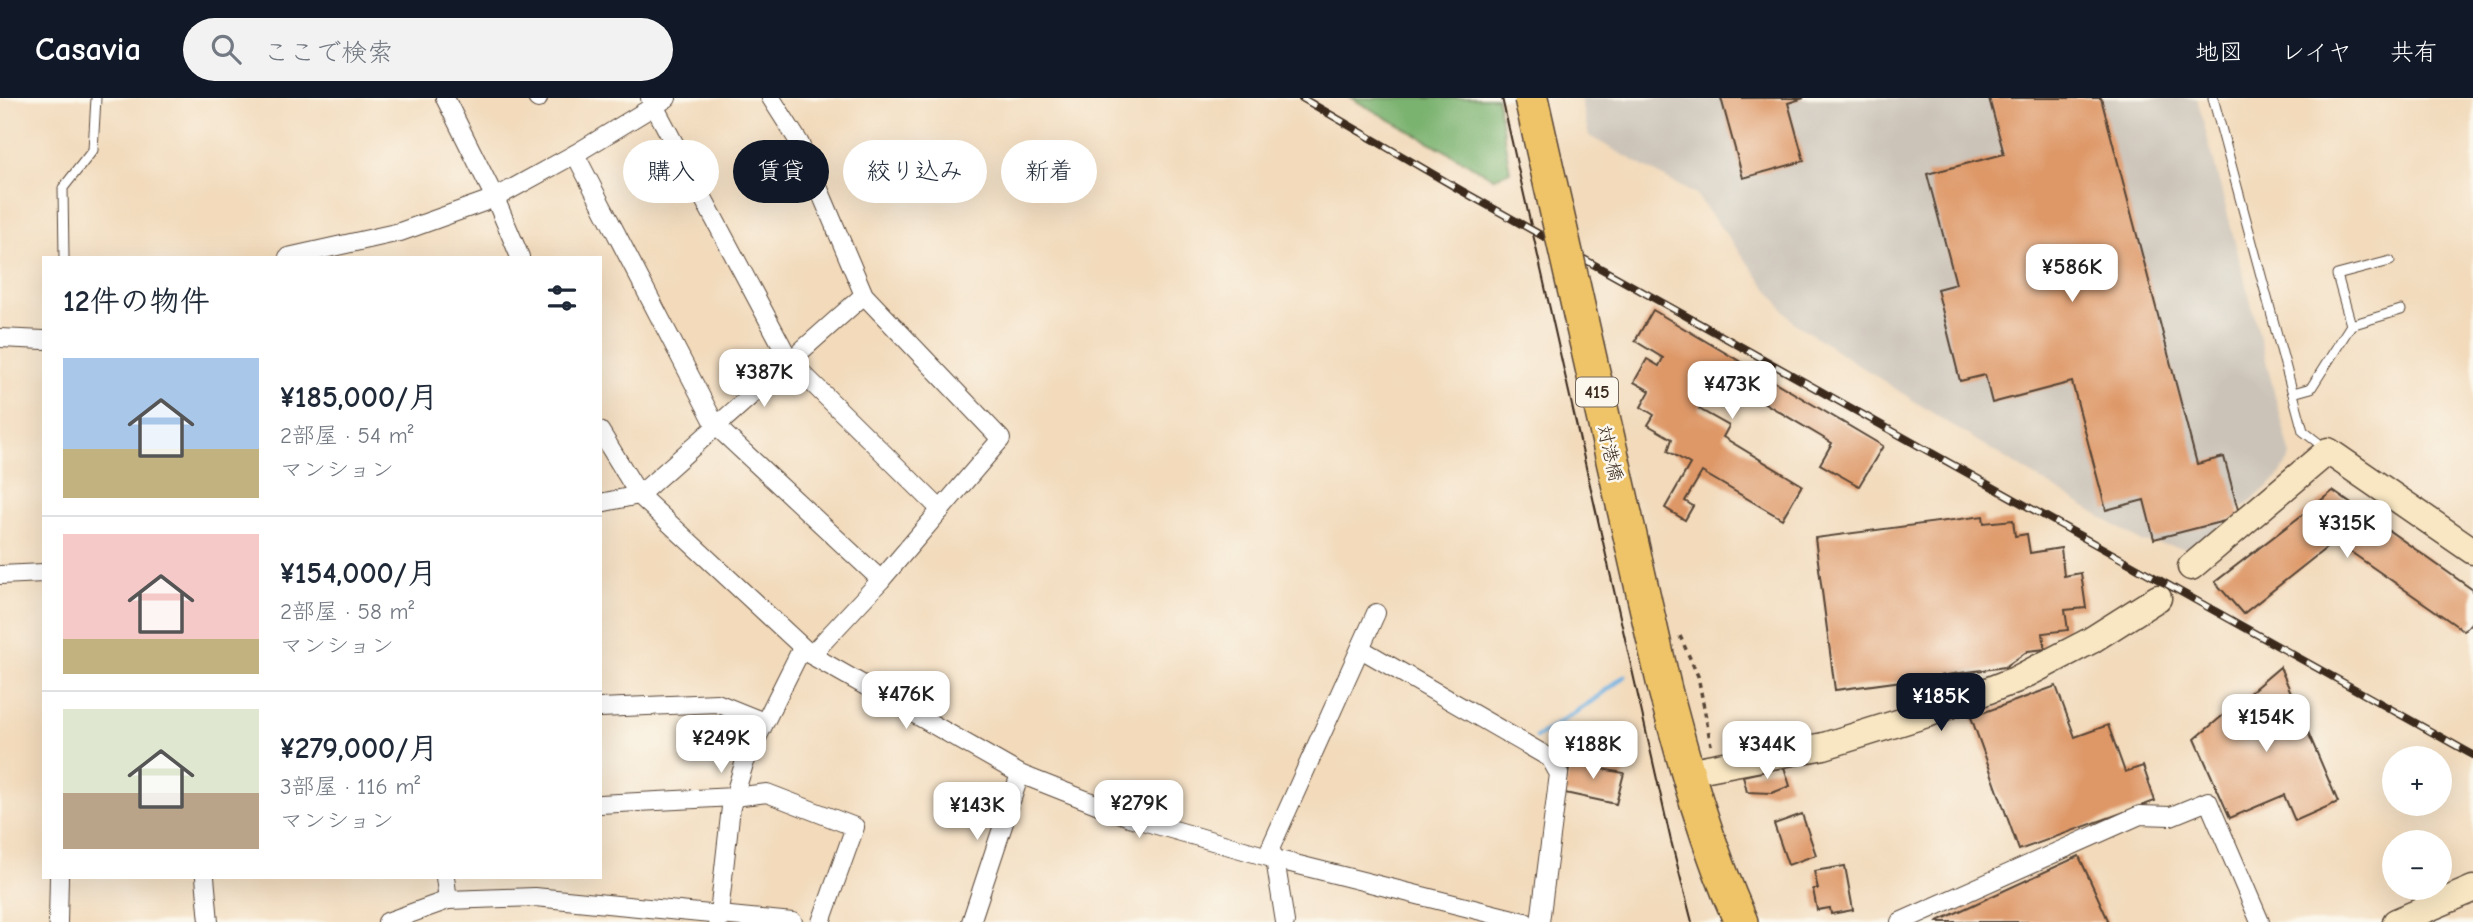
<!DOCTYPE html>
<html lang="ja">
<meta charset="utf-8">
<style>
body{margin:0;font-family:"Comic Neue","Klee One",sans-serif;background:#f2f2f3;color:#1f2937;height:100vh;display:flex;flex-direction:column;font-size:26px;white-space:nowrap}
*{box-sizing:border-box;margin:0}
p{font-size:23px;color:#747a83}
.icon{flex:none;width:38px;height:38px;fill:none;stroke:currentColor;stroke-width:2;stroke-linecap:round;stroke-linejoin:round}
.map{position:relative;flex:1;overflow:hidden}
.drawer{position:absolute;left:42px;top:158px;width:560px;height:623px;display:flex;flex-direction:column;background:#fff;border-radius:0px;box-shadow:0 7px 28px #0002}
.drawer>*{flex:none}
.hud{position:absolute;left:623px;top:42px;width:665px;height:63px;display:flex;gap:14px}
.tools{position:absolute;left:2382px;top:648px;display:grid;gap:14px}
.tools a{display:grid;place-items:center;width:70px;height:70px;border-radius:50%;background:#fff;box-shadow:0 7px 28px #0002;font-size:35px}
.price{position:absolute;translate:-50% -60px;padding:0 16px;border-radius:14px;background:#fff;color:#222;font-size:23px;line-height:46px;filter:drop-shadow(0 2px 4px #0008)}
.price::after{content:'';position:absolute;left:50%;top:42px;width:21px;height:16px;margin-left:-10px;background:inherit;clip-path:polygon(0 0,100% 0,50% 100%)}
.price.selected{background:#111827;color:#fff}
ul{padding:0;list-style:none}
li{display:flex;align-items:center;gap:21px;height:175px;padding:0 21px}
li+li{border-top:2px solid #e0e1e3}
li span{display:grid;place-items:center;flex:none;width:196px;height:140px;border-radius:0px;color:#555}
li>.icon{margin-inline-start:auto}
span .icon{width:84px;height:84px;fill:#fffc;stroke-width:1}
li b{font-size:30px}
h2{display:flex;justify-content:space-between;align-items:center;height:84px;padding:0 21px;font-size:30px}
.chip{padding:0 24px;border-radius:32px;background:#fff;box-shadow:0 7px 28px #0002;font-size:24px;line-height:63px}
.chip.selected{background:#111827;color:#fff}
header{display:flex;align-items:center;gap:42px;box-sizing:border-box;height:98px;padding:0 35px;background:#111827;color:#fff}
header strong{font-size:33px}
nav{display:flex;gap:38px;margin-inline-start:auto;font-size:24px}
.search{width:490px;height:63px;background:#f2f2f3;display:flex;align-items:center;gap:18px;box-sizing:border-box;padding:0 24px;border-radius:38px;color:#747a83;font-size:26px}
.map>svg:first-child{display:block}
.industrial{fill:#cbc3b8}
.forest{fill:#7ab270;stroke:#5a6e47;stroke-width:2}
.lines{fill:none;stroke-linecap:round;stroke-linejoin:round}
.stream{stroke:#6bafe0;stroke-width:5}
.building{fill:#de9868}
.lane-casing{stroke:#564436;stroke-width:11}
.street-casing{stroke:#564436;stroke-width:20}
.secondary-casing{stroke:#564436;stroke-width:29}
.highway-casing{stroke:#564436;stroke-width:36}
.path{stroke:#564436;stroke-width:3.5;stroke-dasharray:5 5;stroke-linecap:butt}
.lane{stroke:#fff;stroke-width:9}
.street{stroke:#fff;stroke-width:18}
.secondary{stroke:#f9e7c3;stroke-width:26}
.highway{stroke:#efc469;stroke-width:33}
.tram{stroke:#3b2a1e;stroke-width:2}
.rail-casing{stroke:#3b2a1e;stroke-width:8}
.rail{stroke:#fbf7ec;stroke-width:5;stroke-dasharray:16;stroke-linecap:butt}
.highway-bridge-casing{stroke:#564436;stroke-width:36;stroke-linecap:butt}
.highway-bridge{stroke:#efc469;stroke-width:33}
.labels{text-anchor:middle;stroke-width:5;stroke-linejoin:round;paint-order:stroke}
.shield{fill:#fbf7ec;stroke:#75685c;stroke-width:2}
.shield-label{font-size:18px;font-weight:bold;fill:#3b2a1e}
.street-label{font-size:19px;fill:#3b2a1e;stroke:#fbf7ec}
</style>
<header>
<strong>Casavia</strong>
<div class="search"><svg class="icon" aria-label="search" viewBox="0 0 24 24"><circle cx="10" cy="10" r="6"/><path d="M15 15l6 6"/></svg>ここで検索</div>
<nav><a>地図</a><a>レイヤ</a><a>共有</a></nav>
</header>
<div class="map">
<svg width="2473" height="824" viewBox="0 0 2473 824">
<rect width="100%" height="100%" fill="#fbf7ec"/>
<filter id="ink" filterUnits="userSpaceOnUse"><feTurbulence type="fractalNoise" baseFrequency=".0143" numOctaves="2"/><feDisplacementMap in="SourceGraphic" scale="14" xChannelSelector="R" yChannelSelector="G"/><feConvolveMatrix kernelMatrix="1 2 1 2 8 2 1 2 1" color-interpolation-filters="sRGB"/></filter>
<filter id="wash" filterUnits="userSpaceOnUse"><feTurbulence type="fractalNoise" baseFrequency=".00686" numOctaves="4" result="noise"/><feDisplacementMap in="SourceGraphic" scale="28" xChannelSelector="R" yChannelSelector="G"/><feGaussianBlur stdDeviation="1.57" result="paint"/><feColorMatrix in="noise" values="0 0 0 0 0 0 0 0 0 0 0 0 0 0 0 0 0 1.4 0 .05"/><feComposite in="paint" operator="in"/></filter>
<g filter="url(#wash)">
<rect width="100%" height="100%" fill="#f2dabb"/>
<path class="industrial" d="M1580 0H2197L2291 358 2279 379 2194 451 2142 444 1948 325 1793 224 1696 97 1589 38Z"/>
<path class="forest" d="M1351 0H1497L1510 73 1494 80Z"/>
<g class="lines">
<path class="stream" d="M1537 639 1591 604 1625 578"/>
</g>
<g id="blocks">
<g class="building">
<path d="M1721 0H1804L1788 5 1804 63 1743 80Z"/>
<path d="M1989 0H2101L2197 366 2224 359 2240 419 2154 441 2144 402 2106 412 2072 284 1992 305 1985 277 1960 283 1937 191 1956 186 1927 76 2004 56Z"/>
<path d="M1653 212 1883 348 1859 388 1820 366 1832 345 1719 278 1699 311 1729 328 1723 339 1802 387 1782 421 1702 374 1685 403 1693 408 1685 422 1665 410 1690 366 1668 353 1672 341 1648 327 1654 317 1641 309 1650 293 1634 284 1647 261 1659 268 1663 260 1635 243Z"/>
<path d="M2333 393 2473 492V523L2464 533 2335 443 2243 516 2215 484Z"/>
<path d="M1983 418 1984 425 2013 422 2015 438 2027 436 2030 455 2061 450 2064 478 2081 475 2086 510 2065 512 2068 532 2043 535 2045 551 2028 553 2005 569 1835 592 1815 440Z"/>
<path d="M2280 569 2338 704 2295 723 2284 697 2230 720 2195 641Z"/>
<path d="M2056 588 2075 639 2108 627 2125 674 2143 668 2155 703 2019 752 1971 619Z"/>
<path d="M1571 658 1597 663 1596 670 1624 675 1616 706 1565 695Z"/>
<path d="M1784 669 1790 688 1772 695 1747 694 1743 678Z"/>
<path d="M1802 716 1816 757 1788 767 1774 726Z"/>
<path d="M2079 758 2109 824H1936Z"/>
<path d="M1845 768 1853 812 1831 816 1830 810 1817 812 1813 791H1818L1814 773Z"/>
</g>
</g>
</g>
<g filter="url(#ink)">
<use href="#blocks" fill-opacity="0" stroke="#564436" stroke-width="2"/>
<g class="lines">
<defs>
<g id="lane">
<path d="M2213 0 2303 333 2325 350"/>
<path d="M64 159 63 90 93 52 96 0"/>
<path d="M2351 227 2401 212"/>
<path d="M2293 295 2311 290 2351 227 2337 177 2390 163"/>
</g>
<g id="street">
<path d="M445 0 495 100 520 159"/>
<path d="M537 0 538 1"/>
<path d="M650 0 790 263 941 412"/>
<path d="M771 0 799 44 864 197 1001 341 881 482 811 557"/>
<path d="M575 56 716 328 881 482"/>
<path d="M288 159 400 134 495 100 575 56 667 0"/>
<path d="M0 240 44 242"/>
<path d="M600 333 639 397 811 557 1020 676 1129 719 1275 761 1525 824"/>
<path d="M600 405 639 397 864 197"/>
<path d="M0 477 44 475"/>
<path d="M1361 551 1550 660 1559 676 1540 824"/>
<path d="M600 610 717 605 764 624"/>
<path d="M600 706 734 699 767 695 855 729 821 824"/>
<path d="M205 779 209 824"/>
<path d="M445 779 448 802"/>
<path d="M58 824 59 779"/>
<path d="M387 824 448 802 535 799 793 824"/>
<path d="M718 824 731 709 744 666 802 550"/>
<path d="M971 824 1020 676"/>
<path d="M1285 824 1275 761 1270 751 1376 515"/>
<path d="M1900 824 2140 717 2171 718 2208 703 2260 824"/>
</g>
<g id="secondary">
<path d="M2191 469 2328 353 2473 453"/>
<path d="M1687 674 1824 648 1930 615 2015 582 2090 543 2158 500"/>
<path d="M2396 824 2473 791"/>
</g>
<path id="highway" d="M1664 588C1685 668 1707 748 1741 824"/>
</defs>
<use href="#lane" class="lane-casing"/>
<use href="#street" class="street-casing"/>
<use href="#secondary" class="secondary-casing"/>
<use href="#highway" class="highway-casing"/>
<path class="path" d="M1680 538 1698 578 1711 647"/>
<use href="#lane" class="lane"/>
<use href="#street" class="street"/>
<use href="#secondary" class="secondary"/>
<use href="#highway" class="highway"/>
<path class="tram" d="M1502 0 1671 743 1692 824"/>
<defs>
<path id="rail" d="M1302 0 1462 93 2473 657"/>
</defs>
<use href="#rail" class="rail-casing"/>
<use href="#rail" class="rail"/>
<defs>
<path id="highway-bridge" d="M1531 0 1664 588"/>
</defs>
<use href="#highway-bridge" class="highway-bridge-casing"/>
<use href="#highway-bridge" class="highway-bridge"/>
</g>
</g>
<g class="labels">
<rect class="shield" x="1576" y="279.5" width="42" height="29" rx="5"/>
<g class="shield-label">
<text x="1597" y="300">415</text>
</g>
<g class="street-label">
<text transform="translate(1611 355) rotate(77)" y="7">対港橋</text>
</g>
</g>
</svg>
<div class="tools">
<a>+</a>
<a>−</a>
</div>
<b class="price" style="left:2072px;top:206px">¥586K</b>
<b class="price" style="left:764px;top:311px">¥387K</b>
<b class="price" style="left:1732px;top:323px">¥473K</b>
<b class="price" style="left:2347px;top:462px">¥315K</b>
<b class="price" style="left:906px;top:633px">¥476K</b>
<b class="price selected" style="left:1941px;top:635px">¥185K</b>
<b class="price" style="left:2266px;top:656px">¥154K</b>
<b class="price" style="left:721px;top:677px">¥249K</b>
<b class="price" style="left:1593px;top:683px">¥188K</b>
<b class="price" style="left:1767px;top:683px">¥344K</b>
<b class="price" style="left:1139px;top:742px">¥279K</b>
<b class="price" style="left:977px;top:744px">¥143K</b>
<div class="hud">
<a class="chip">購入</a>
<a class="chip selected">賃貸</a>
<a class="chip">絞り込み</a>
<a class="chip">新着</a>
</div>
<section class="drawer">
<h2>12件の物件<svg class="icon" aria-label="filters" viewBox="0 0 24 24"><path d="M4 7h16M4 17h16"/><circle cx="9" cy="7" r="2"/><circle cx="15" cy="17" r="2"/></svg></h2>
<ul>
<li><span style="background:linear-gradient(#a9c7e8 65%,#c2b280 0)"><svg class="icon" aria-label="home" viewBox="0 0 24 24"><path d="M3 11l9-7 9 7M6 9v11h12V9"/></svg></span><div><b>¥185,000/月</b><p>2部屋 · 54 m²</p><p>マンション</p></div></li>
<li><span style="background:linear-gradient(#f6c9c9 75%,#c2b280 0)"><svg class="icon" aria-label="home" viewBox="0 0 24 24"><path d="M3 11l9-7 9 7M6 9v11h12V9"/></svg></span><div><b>¥154,000/月</b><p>2部屋 · 58 m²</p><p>マンション</p></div></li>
<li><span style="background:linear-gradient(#dfe7d0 60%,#b9a48a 0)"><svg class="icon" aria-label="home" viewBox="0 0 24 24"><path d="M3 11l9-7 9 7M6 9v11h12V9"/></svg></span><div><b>¥279,000/月</b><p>3部屋 · 116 m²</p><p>マンション</p></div></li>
</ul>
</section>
</div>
